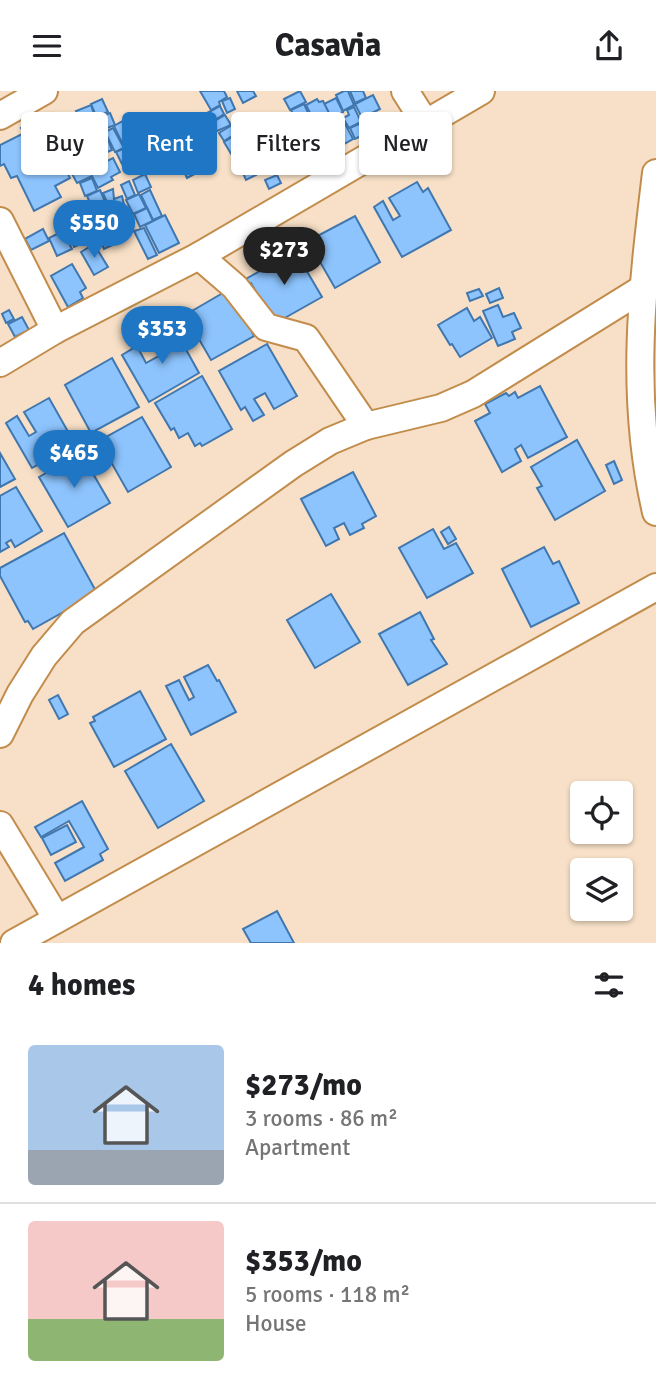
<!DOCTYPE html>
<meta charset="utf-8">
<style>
body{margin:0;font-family:Signika,sans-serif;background:#f6f6f6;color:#202124;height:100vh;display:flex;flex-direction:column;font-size:26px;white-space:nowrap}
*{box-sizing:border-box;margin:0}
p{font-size:23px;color:#757577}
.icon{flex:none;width:38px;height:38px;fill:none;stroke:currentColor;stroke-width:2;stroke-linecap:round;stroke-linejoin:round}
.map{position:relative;height:852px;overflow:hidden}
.side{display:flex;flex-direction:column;background:#fff;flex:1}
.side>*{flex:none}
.guide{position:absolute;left:21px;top:21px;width:614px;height:63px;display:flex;gap:14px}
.buttons{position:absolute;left:570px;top:690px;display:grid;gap:14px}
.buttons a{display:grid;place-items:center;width:63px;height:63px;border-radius:7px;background:#fff;box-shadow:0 2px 5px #0004;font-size:35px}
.price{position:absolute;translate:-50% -60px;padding:0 16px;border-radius:24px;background:#1e76c4;color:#fff;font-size:23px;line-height:46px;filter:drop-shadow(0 2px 4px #0008)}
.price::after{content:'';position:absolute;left:50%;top:42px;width:21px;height:16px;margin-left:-10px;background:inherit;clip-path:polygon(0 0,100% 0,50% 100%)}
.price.active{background:#222;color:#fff}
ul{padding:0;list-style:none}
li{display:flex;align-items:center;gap:21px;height:175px;padding:0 28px}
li+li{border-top:2px solid #e0e0e0}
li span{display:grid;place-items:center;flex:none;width:196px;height:140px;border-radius:7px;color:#555}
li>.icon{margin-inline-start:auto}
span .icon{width:84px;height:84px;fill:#fffc;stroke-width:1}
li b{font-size:30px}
h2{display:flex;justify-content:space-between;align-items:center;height:84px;padding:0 28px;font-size:30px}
.pill{padding:0 24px;border-radius:7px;background:#fff;box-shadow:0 2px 5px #0004;font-size:24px;line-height:63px}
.pill.active{background:#1e76c4;color:#fff}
header{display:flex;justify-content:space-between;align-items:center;height:91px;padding:0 28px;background:#fff;font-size:32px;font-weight:700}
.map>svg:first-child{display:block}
.building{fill:#8dc4fe;stroke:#4077ae;stroke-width:2}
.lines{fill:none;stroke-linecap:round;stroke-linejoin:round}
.street-casing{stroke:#c28d4c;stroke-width:30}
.street{stroke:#fff;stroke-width:26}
</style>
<header><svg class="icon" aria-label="menu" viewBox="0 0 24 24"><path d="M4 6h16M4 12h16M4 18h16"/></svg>Casavia<svg class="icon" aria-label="share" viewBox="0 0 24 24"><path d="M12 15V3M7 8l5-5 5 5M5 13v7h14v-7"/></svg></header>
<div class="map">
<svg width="656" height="852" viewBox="0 0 656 852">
<rect width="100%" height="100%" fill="#f7e0c7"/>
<g class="building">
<path d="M200 0H224L227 6 219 11 220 14 211 19Z"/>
<path d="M237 0H253L256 5 243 12Z"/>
<path d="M300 0 306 11 290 19 284 8Z"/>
<path d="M344 0H348L354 14 343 20 336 4Z"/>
<path d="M350 0H363L366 7 355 12Z"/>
<path d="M373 4 380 18 362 27 355 13Z"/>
<path d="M230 7 235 18 227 22 222 10Z"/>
<path d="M336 7 343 21 331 27 324 13Z"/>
<path d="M102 8 108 21 96 25 91 13Z"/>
<path d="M317 8 319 11 323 10 332 28 317 36 306 14Z"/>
<path d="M304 13 309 24 296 30 291 19Z"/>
<path d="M91 14 96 29 82 35 76 20Z"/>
<path d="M220 15 224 23 212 31 207 22Z"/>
<path d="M354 16 361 31 349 37 343 27 349 24 347 19Z"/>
<path d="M110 22 115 34 102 39 97 27Z"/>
<path d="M377 22 382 32 371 37 366 26Z"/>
<path d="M289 23 295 35 289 38 300 62 267 79 258 61 261 60 259 56 255 58 248 43Z"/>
<path d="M225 24 231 34 217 40 212 31Z"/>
<path d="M310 25 314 34 302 40 297 31Z"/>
<path d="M341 25 353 48 344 53 341 46 337 48 329 31Z"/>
<path d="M130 26 149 68 138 72 129 53 124 56 114 35Z"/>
<path d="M96 30 103 47 95 50 88 34Z"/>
<path d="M34 31 40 42H42L46 53 33 60 21 37Z"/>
<path d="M363 31 369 41 355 48 350 37Z"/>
<path d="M59 32 62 37 64 35 69 43 65 49 67 53 57 58 47 38Z"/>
<path d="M211 33 215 44 207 47 203 36Z"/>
<path d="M232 34 237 42 224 50 219 42Z"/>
<path d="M314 34 321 46 309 52 303 40Z"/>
<path d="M113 37 124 57 115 61 105 41Z"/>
<path d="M22 43 33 63 53 53 70 87 55 95 61 106 34 120 17 85 11 87 4 73 0 75V54Z"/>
<path d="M237 43 246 59 233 66 224 51Z"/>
<path d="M325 45 333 62 319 69 311 52Z"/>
<path d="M107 46 112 59 99 65 93 51Z"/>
<path d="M197 47 205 61 194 66 187 52Z"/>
<path d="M75 49 88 71 76 79 69 68 65 70 59 59Z"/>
<path d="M184 54 191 67 182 72 175 59Z"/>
<path d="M129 55 135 69 123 75 116 61Z"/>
<path d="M113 67 120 81 111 86 113 89 98 97 92 85 77 92 71 81 90 72 93 77Z"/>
<path d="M194 68 200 80 187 87 181 74Z"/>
<path d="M248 69 256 84 246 89 239 73Z"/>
<path d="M145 83 151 96 138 102 133 89Z"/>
<path d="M277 84 281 92 269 98 265 89Z"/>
<path d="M92 87 97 100 85 105 80 92Z"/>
<path d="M129 90 135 104 127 108 121 94Z"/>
<path d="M417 91 423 101 428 97 451 139 402 166 374 116 383 110 393 129 400 125 389 107Z"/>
<path d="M113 98 114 108 122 105 125 118 112 123 103 102Z"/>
<path d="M100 99 106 113 93 119 87 105Z"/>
<path d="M150 99 162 125 153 129 141 104Z"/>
<path d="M139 103 146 117 133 123 126 109Z"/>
<path d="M85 111 90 121 72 128 68 118Z"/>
<path d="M107 114 112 124 100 130 95 120Z"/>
<path d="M147 117 153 130 140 136 134 123Z"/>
<path d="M68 121 76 139 66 143 58 125Z"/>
<path d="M91 121 94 129 76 136 73 129Z"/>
<path d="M165 124 179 152 159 162 145 134Z"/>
<path d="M355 125 380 171 335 197 308 150Z"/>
<path d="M97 129 102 142 86 149 80 136Z"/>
<path d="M144 137 157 164 148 168 134 140Z"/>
<path d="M43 138 49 150 31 159 25 148Z"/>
<path d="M80 138 85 151 74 156 69 143Z"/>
<path d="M63 140 72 158 57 165 49 147Z"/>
<path d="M111 140 117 152 104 158 99 146Z"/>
<path d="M94 153 108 176 94 184 81 161Z"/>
<path d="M295 160 322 206 274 233 251 192 247 194 244 189Z"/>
<path d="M72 173 86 197 80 201 83 207 68 216 51 185Z"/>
<path d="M499 197 503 207 490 212 486 203Z"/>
<path d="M479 198 483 205 470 210 467 202Z"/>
<path d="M228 199 256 239 252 241 254 245 211 269 185 224Z"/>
<path d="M498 214 503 226 514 222 521 237 512 241 515 248 498 255 483 220Z"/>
<path d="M467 217 474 230 480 226 492 247 460 266 452 253 450 254 438 234Z"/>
<path d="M9 219 14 228 6 232 2 223Z"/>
<path d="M22 226 29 239 15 246 8 233Z"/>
<path d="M173 235 199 282 149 311 122 264 137 255 146 272 164 262 155 245Z"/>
<path d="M267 253 297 305 274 318 265 302 254 308 264 324 253 330 245 316 241 319 219 280Z"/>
<path d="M112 267 139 316 91 342 65 294Z"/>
<path d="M202 285 232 338 202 355 200 352 195 355 188 342 179 347 174 337 171 339 155 312Z"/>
<path d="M540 295 567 346 528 367 521 354 515 358 521 370 502 381 475 330 490 322 485 313 506 302 509 305 515 301 518 307Z"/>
<path d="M49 307 75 353 32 377 6 332 17 325 29 345 36 341 24 321Z"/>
<path d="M142 326 171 376 128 401 99 350Z"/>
<path d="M577 349 605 400 555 429 537 397 542 395 531 376Z"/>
<path d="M0 362 15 388 0 396Z"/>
<path d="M81 362 110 412 68 436 39 386Z"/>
<path d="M614 370 622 389 614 393 606 374Z"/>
<path d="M353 381 376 425 362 433 364 437 350 444 344 432 334 437 339 448 326 455 301 408Z"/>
<path d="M16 396 42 440 15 456 11 449 6 452 9 456 0 461V405Z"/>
<path d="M449 436 456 448 448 453 441 441Z"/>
<path d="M433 438 444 458 456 452 473 482 427 507 399 457Z"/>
<path d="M64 442 97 502 33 538 28 530 25 531 0 485V477Z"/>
<path d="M544 456 553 473 559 470 579 512 531 536 502 478Z"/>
<path d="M331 503 360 551 315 577 287 529Z"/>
<path d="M420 521 434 548 431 549 447 573 408 594 379 543Z"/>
<path d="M208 574 217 590 219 589 236 621 191 644 166 595 179 589 189 609 194 606 184 586Z"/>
<path d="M140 600 166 648 114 676 90 632 95 630 93 626Z"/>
<path d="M58 604 68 623 59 628 49 609Z"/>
<path d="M171 653 204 710 158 737 125 680Z"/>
<path d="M82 710 108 758 100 763 103 769 65 790 55 772 84 756 69 730 41 746 35 736Z"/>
<path d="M67 734 76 751 51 764 42 747Z"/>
<path d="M277 820 294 852H251L243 838Z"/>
</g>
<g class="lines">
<defs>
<g id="street">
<path d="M405 0 426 33"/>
<path d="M0 25 44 0"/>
<path d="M656 82C642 198 629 305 656 421"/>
<path d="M0 130 55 239"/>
<path d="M199 165 235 196 266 236 306 247 366 335"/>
<path d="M0 272 55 239 199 165 481 0"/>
<path d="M0 643 20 603 44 565 73 531 293 373 330 350 366 335 441 317 473 303 642 198"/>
<path d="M0 734 57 828"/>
<path d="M14 852 656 496"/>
</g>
</defs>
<use href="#street" class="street-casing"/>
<use href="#street" class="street"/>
</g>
</svg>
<div class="buttons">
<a><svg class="icon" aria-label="locate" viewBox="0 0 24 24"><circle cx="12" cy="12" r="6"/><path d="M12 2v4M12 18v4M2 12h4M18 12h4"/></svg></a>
<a><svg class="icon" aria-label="layers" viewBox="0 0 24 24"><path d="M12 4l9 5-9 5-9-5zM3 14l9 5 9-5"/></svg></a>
</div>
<b class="price" style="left:94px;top:169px">$550</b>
<b class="price active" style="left:284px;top:196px">$273</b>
<b class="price" style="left:162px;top:275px">$353</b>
<b class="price" style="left:74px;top:399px">$465</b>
<div class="guide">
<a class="pill">Buy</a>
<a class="pill active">Rent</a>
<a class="pill">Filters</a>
<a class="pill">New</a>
</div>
</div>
<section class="side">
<h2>4 homes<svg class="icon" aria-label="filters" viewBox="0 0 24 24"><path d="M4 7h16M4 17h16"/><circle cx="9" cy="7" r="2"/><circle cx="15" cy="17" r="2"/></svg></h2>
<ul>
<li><span style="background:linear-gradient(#a9c7e8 75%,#9aa5b1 0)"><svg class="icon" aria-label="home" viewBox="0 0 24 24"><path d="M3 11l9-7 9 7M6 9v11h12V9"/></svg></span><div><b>$273/mo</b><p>3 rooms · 86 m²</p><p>Apartment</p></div></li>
<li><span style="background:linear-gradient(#f6c9c9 70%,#8fb573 0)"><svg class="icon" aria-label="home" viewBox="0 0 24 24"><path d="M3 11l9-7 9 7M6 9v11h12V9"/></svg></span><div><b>$353/mo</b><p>5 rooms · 118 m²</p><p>House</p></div></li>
</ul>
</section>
